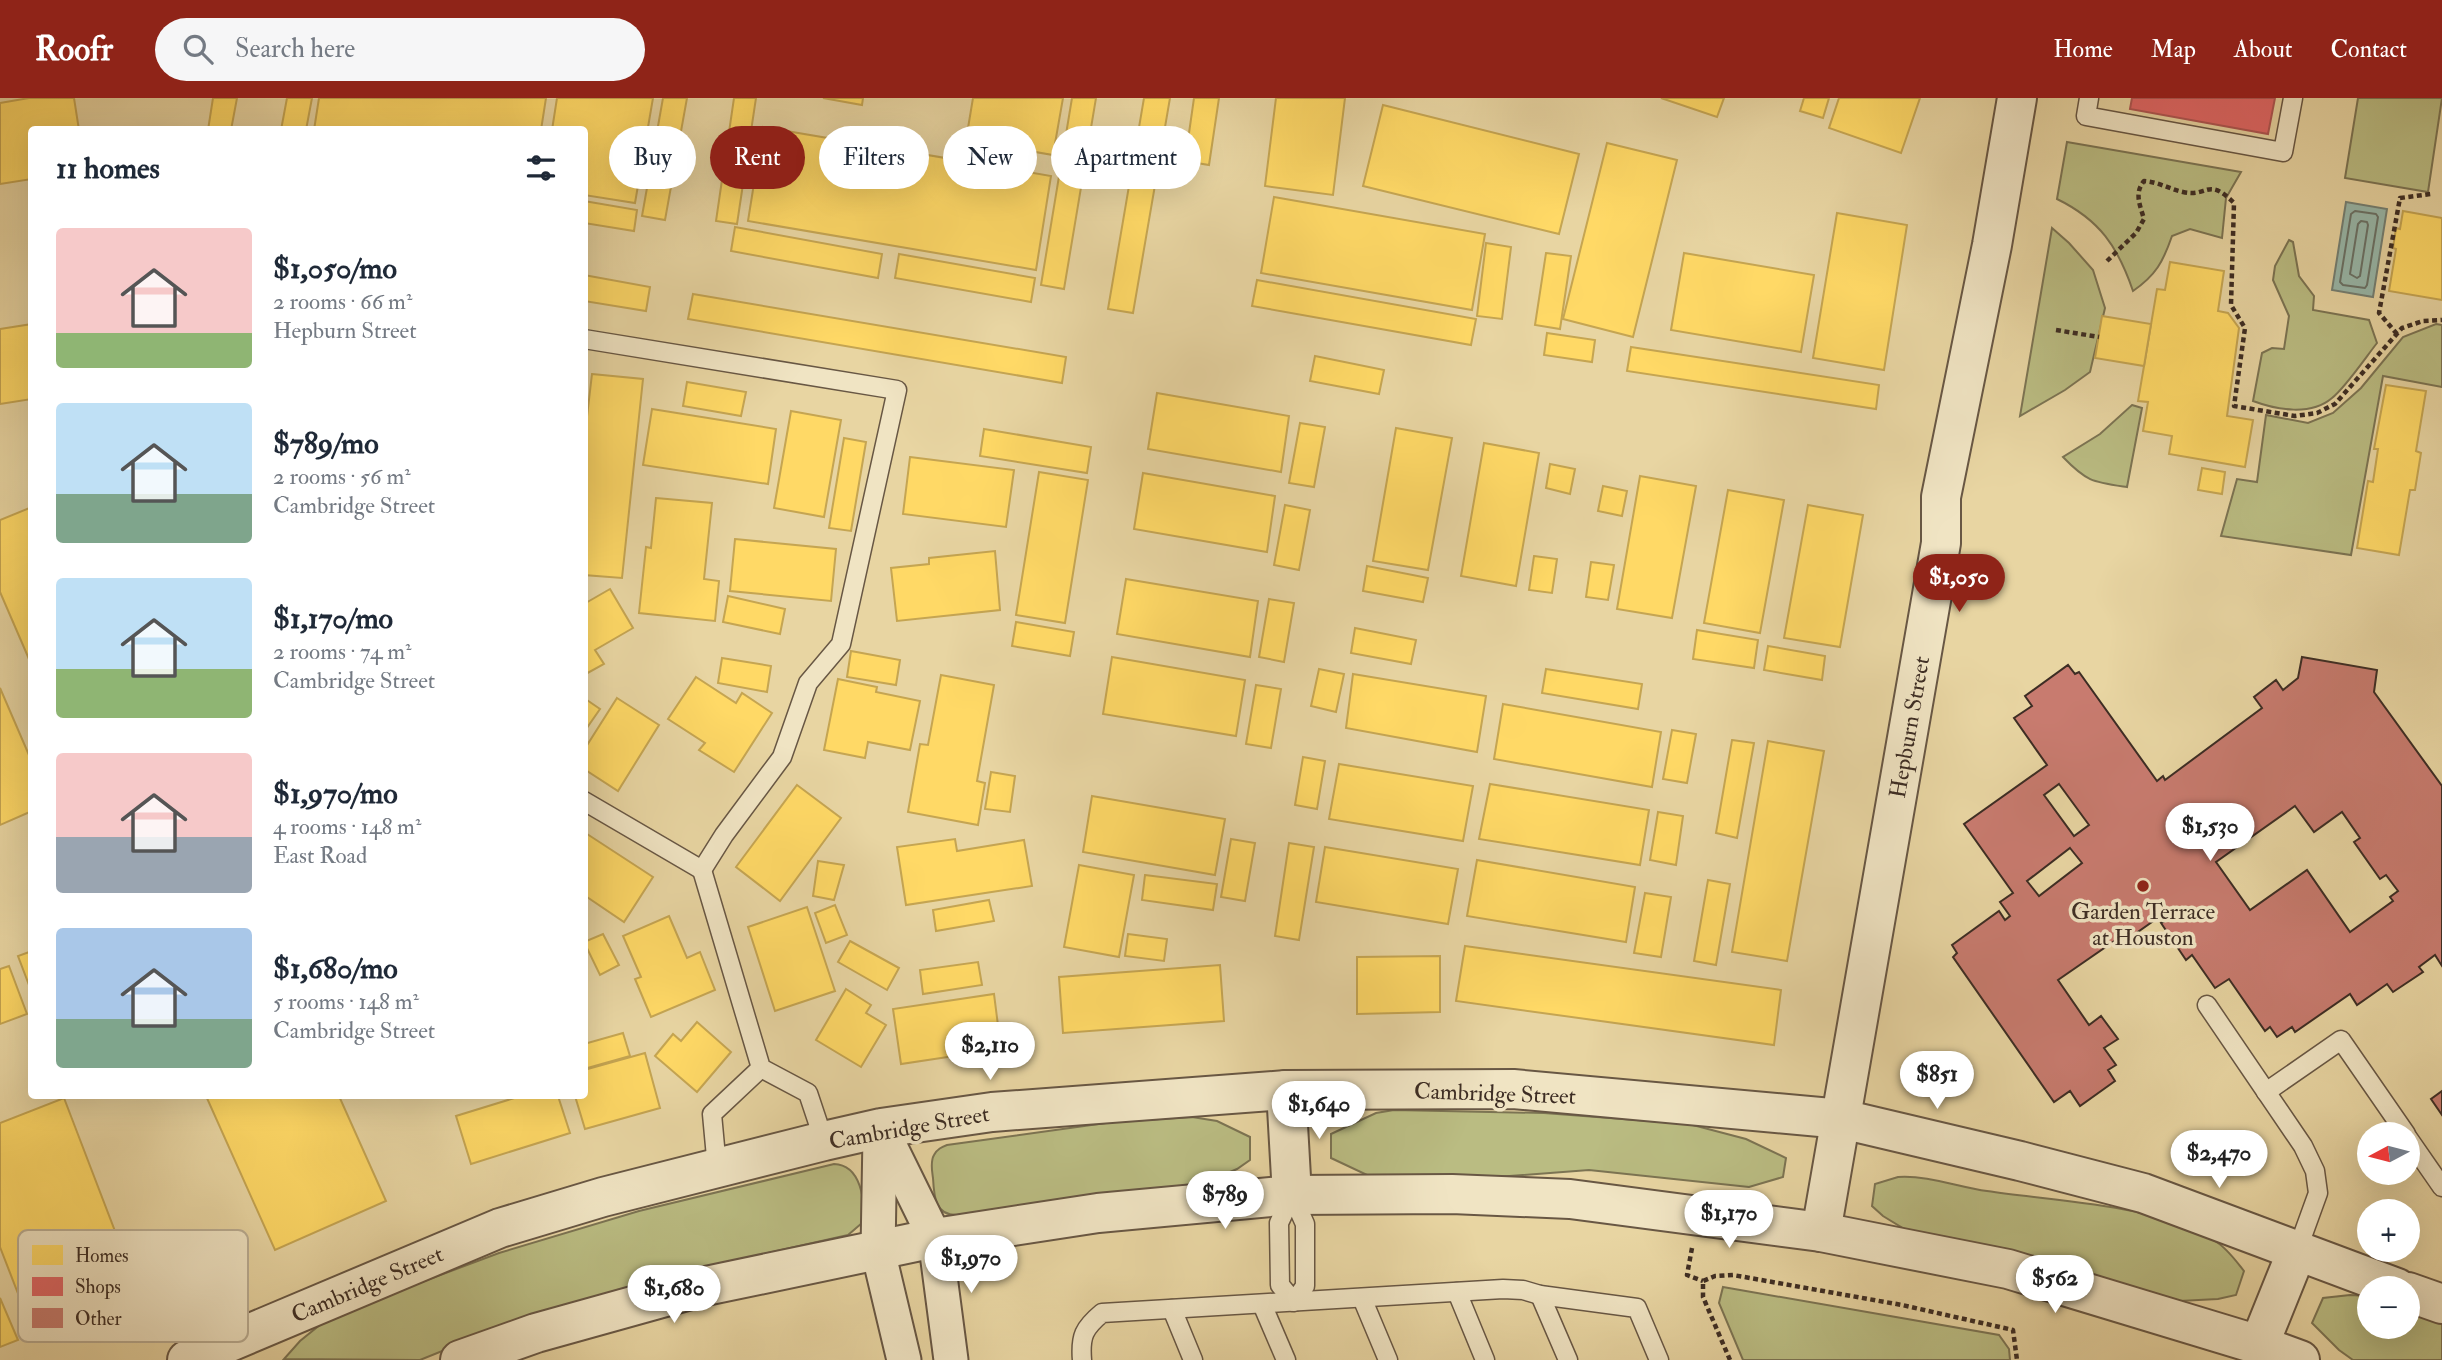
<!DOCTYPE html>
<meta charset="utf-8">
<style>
body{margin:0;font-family:"IM FELL Double Pica",serif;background:#f6f6f7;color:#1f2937;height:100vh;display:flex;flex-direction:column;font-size:26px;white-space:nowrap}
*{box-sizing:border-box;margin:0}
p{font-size:23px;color:#747a83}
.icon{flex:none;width:38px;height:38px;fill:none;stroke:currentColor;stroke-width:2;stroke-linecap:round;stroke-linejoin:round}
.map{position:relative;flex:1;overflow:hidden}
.panel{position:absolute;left:28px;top:28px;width:560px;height:973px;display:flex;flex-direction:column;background:#fff;border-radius:7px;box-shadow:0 7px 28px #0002}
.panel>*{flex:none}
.guide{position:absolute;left:609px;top:28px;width:665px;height:63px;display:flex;gap:14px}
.needle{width:46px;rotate:263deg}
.buttons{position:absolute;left:2357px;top:1024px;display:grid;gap:14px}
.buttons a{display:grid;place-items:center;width:63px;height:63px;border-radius:50%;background:#fff;box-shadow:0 7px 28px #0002;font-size:35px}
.price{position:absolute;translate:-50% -60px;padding:0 16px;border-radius:24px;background:#fff;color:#222;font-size:23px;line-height:46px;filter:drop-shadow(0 2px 4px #0008)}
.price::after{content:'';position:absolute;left:50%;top:42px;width:21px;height:16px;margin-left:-10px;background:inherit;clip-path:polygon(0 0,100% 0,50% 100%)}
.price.current{background:#8f2418;color:#fff}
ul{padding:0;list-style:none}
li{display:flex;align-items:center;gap:21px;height:175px;padding:0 28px}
li span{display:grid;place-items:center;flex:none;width:196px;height:140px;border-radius:7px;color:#555}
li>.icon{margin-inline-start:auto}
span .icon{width:84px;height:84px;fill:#fffc;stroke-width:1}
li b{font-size:30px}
h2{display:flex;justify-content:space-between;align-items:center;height:84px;padding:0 28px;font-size:30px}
.pill{padding:0 24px;border-radius:32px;background:#fff;box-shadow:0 7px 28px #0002;font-size:24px;line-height:63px}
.pill.current{background:#8f2418;color:#fff}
header{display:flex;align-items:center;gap:42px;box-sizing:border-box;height:98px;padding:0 35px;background:#8f2418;color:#fff}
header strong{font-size:33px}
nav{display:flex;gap:38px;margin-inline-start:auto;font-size:24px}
.search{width:490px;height:63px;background:#f6f6f7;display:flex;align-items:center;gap:18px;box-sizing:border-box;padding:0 24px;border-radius:38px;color:#747a83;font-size:26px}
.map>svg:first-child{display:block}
.green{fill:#babc82;stroke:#7c7453;stroke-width:2}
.water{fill:#98b8aa;stroke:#748074;stroke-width:2}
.homes{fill:#ffd966;stroke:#c5a552;stroke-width:2}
.shops{fill:#e06666;stroke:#af5552;stroke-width:2}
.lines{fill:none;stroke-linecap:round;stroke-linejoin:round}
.shore{stroke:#6a7267;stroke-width:2}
.building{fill:#c87b6f;stroke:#3d2d24;stroke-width:2;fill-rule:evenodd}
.service-casing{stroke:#685744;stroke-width:21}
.minor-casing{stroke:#685744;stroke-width:37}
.tertiary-casing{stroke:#685744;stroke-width:42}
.path{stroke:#3d2d24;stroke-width:4.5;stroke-dasharray:5 3.5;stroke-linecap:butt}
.service{stroke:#f0e4c3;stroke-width:18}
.minor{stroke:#f0e4c3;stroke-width:33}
.tertiary{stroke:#f0e4c3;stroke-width:38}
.poi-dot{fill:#8f2418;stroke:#f0e4c3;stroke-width:2.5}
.labels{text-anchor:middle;stroke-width:7;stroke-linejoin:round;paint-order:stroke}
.street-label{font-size:23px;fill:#3d2d24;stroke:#f0e4c3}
.poi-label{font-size:23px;fill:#3d2d24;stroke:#f0e4c3}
.key{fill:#f0e4c3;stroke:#baad93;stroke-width:2}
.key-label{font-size:19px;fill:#3d2d24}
</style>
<header>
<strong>Roofr</strong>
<div class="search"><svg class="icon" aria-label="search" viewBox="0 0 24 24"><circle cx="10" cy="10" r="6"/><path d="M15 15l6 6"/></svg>Search here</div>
<nav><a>Home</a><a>Map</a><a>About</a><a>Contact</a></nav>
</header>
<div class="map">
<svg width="2442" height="1262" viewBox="0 0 2442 1262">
<rect width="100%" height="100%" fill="#e8d5a2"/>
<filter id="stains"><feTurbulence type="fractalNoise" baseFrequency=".00286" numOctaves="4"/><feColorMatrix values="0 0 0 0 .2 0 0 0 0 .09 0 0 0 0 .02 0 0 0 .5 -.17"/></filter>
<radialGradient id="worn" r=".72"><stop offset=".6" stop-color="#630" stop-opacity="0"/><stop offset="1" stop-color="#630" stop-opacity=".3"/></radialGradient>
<g class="green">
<path d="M2358 0H2442L2428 94 2345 80Z"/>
<path d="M2067 44 2241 74 2226 100 2222 140 2190 131 2172 138C2163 164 2156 177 2133 193 2118 149 2100 122 2057 101Z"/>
<path d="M2052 130 2069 145 2093 172 2105 210 2090 274 2065 292 2020 318Z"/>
<path d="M2289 142 2293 144 2299 178 2314 198 2313 212 2369 222 2377 245C2366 259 2345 290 2332 300 2311 318 2277 312 2253 303L2262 255 2272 250 2284 251 2289 218 2273 182 2275 168Z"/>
<path d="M2436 226 2442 227V289L2383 278 2351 457 2221 438 2237 381 2257 384 2266 317 2308 325 2333 315 2361 290 2403 239Z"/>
<path d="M2132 307 2142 310 2127 389C2093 384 2087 384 2063 359L2100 336Z"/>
<path d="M1394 1012 1544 1015 1689 1026 1746 1041 1786 1060 1783 1079 1749 1089 1589 1072 1470 1081 1367 1077 1331 1060V1036L1376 1015Z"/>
<path d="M1192 1019 1217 1023 1250 1039V1062L1237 1071 1195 1089 1065 1102 958 1117C935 1118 934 1099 933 1080 932 1073 930 1064 934 1057 937 1051 942 1049 947 1047L1113 1024Z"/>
<path d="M834 1066C861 1067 866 1103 862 1125L848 1137 728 1164 642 1186 472 1241 420 1262 284 1261 300 1243 331 1218 499 1155 639 1113Z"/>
<path d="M1898 1079C1928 1077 1958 1089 1987 1093 2059 1104 2152 1105 2215 1143 2227 1150 2236 1163 2244 1173L2236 1197 2218 1201 2179 1203 1911 1135 1883 1118 1872 1108 1875 1086Z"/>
<path d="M1723 1189 1999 1237 2009 1251 2010 1262H1743L1719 1205Z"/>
<path d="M2350 1197 2369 1198 2370 1228H2408V1209L2442 1222V1262H2353L2339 1252 2312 1225 2323 1200Z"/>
</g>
<path class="water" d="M2346 104 2387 111 2373 199 2332 192Z"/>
<g class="homes">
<path d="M29 0H74L79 32H32V81L0 86V5Z"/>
<path d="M213 0H237L231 32H208Z"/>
<path d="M287 0H312L306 32H281Z"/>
<path d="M319 0H546L541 32H314Z"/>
<path d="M557 0H653L635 105 584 97V32H552Z"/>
<path d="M663 0H687L665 122 642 118Z"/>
<path d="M734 0H756L737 126 716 123Z"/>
<path d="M823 0H863L862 7Z"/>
<path d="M973 0H1063L1053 57 966 42Z"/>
<path d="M1072 0H1096L1064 191 1041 187Z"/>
<path d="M1144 0H1170L1133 215 1108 211Z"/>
<path d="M1194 0H1219L1209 67 1185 63Z"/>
<path d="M1276 0H1345L1333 97 1265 88Z"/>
<path d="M1661 0H1724L1717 19Z"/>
<path d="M1804 0H1829L1823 20 1800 13Z"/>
<path d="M1839 0H1920L1901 55 1829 30Z"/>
<path d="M1383 7 1579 56 1559 136 1363 88Z"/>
<path d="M763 29 1051 78 1036 172 748 123Z"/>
<path d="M1607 45 1677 62 1633 239 1563 221Z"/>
<path d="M1274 99 1485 136 1472 212 1261 175Z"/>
<path d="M584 103 637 112 634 133 584 125Z"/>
<path d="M2403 113 2442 120V202L2389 193 2396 151 2393 150 2396 130 2400 131Z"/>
<path d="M1837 115 1907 127 1884 272 1813 260Z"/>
<path d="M735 129 882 156 878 180 731 153Z"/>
<path d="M1486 145 1511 149 1502 221 1477 218Z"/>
<path d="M1546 155 1571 158 1560 231 1535 227Z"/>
<path d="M1684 155 1814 177 1801 254 1671 232Z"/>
<path d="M899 156 1035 180 1031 204 895 180Z"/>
<path d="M2170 164 2224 173 2218 213 2228 215 2239 230 2227 318 2253 322 2245 369 2169 356 2172 338 2143 333 2148 304 2138 303 2144 268 2157 191 2165 192Z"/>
<path d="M584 177 650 189 646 213 584 203Z"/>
<path d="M1257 182 1476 221 1471 247 1252 208Z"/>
<path d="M693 196 1066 259 1062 285 688 221Z"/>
<path d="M2102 218 2151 226 2144 268 2095 260Z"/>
<path d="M32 226V301L0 306V231Z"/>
<path d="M1547 235 1595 242 1592 264 1544 257Z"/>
<path d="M1631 249 1879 287 1876 311 1627 273Z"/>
<path d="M1315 258 1384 272 1379 296 1310 283Z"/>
<path d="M592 276 643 281 622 480 584 477V344Z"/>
<path d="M687 284 746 294 741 318 683 308Z"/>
<path d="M2386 287 2426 293 2416 353 2421 355 2415 392H2410L2399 457 2357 450 2368 383 2373 384 2378 351H2374Z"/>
<path d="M1157 295 1289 318 1281 374 1148 351Z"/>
<path d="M652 311 776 331 768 386 643 367Z"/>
<path d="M791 313 841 322 824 419 774 410Z"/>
<path d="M1300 325 1325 329 1314 389 1289 385Z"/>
<path d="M1396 330 1452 340 1428 472 1373 463Z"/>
<path d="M984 331 1091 349 1087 375 980 358Z"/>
<path d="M844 340 866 344 851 433 829 430Z"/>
<path d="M1484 345 1539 355 1516 488 1461 478Z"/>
<path d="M910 359 1014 372 1006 429 903 416Z"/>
<path d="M1550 366 1575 371 1570 396 1546 390Z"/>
<path d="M2202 370 2225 374 2222 396 2198 392Z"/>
<path d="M1039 374 1088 382 1065 525 1016 517Z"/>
<path d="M1143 375 1275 398 1267 454 1134 431Z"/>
<path d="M1640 378 1696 388 1672 520 1617 511Z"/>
<path d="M1603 388 1627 393 1622 418 1598 413Z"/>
<path d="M1728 392 1784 402 1760 535 1704 525Z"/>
<path d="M656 400 712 405 704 481 719 483 715 523 639 515 646 449 651 450Z"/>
<path d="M1285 407 1310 412 1299 472 1274 467Z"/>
<path d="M1808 407 1863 417 1840 549 1784 540Z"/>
<path d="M32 409V568L0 494V422Z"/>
<path d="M735 441 836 451 831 503 730 493Z"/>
<path d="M995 453 1000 512 897 523 891 470 929 466V460Z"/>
<path d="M1534 458 1557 461 1552 495 1529 492Z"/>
<path d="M1591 464 1614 467 1608 502 1586 499Z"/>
<path d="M1367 468 1428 480 1423 504 1363 493Z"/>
<path d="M1126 481 1258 503 1250 559 1117 536Z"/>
<path d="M610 491 633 530 595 552 604 566 584 577V506Z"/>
<path d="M728 498 785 511 780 536 723 524Z"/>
<path d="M1269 501 1294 505 1284 564 1259 559Z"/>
<path d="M1016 524 1074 534 1070 558 1012 548Z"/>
<path d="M1355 530 1416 542 1411 566 1351 555Z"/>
<path d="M1697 532 1758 542 1754 570 1693 561Z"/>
<path d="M1768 548 1825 558 1822 582 1764 572Z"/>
<path d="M851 553 900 562 896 587 847 579Z"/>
<path d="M1112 559 1245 582 1236 638 1103 616Z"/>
<path d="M722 560 771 568 767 594 718 585Z"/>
<path d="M1319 571 1344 576 1336 614 1311 608Z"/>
<path d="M1546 571 1642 586 1638 611 1542 595Z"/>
<path d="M1353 576 1486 598 1477 654 1346 630Z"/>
<path d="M941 577 994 587 977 683 985 685 978 727 908 714 920 646 928 647Z"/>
<path d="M696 579 736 605 742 595 772 615 734 674 699 652 705 645 668 621Z"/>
<path d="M838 581 877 589 876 594 920 603 910 652 868 644 865 660 824 652Z"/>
<path d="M1256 587 1281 591 1271 650 1246 646Z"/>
<path d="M0 590 32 664V713L0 727Z"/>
<path d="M584 600 600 611 584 634Z"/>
<path d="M617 600 659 627 618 693 584 671V652Z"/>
<path d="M1503 606 1661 634 1652 689 1494 661Z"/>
<path d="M1672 632 1696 636 1687 685 1663 681Z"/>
<path d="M1732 642 1754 645 1737 740 1716 735Z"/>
<path d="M1768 643 1824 653 1787 863 1732 854Z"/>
<path d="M1303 659 1325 663 1317 711 1295 707Z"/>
<path d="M1339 666 1473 688 1463 743 1329 721Z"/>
<path d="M991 674 1015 678 1010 714 985 711Z"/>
<path d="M1490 686 1649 712 1640 767 1479 741Z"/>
<path d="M797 687 841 720 780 803 736 769Z"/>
<path d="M1092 698 1225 721 1215 777 1083 754Z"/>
<path d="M1658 714 1683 718 1676 767 1650 762Z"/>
<path d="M584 734 653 779 624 824 584 797Z"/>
<path d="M955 741 957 753 1024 742 1032 788 906 807 897 749Z"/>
<path d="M1231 741 1255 745 1245 803 1221 799Z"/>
<path d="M1289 745 1314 749 1299 842 1275 838Z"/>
<path d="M1325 749 1458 771 1448 826 1316 804Z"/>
<path d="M1477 762 1635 789 1626 844 1467 818Z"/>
<path d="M818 763 844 767 834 802 813 798Z"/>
<path d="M1079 767 1134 777 1119 859 1064 849Z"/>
<path d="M1145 777 1217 786 1213 812 1142 802Z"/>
<path d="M1708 782 1730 786 1716 867 1694 863Z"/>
<path d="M1645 795 1671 799 1661 859 1634 855Z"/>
<path d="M989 802 994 823 936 833 933 812Z"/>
<path d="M835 807 847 837 826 845 815 815Z"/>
<path d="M807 809 835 893 775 913 748 829Z"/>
<path d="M669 818 687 860 700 854 715 892 651 919 635 881 641 879 623 838Z"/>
<path d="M603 836 619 867 600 877 584 844Z"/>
<path d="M1128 836 1167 841 1164 863 1125 858Z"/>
<path d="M850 843 899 870 887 892 838 864Z"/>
<path d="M1465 848 1781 892 1774 947 1456 903Z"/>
<path d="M32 853V895L18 858Z"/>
<path d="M1440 858V914L1357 916V859Z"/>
<path d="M978 864 982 887 923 896 920 872Z"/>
<path d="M1220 867 1224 923 1063 935 1059 879Z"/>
<path d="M9 868 27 916 0 926V871Z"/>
<path d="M846 891 871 907 866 915 886 927 861 969 816 942Z"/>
<path d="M994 896 1001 951 901 966 893 911Z"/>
<path d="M697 924 731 954 697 994 655 958 673 936 681 943Z"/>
<path d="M623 935 630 958 584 971V946Z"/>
<path d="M645 955 660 1010 585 1031 575 998H584V972Z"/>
<path d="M206 998H339L386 1103 275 1152Z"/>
<path d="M521 998H558L570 1035 471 1066 456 1018Z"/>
<path d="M64 1000 141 1201 36 1242 0 1149V1025Z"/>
<path d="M0 1200 18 1242 0 1249Z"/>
</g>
<path class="shops" d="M2132 0H2275L2268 36 2130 11Z"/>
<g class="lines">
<g class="shore">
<path d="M2355 113 2376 116 2378 119 2367 187 2365 190 2343 187 2340 184 2351 116Z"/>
<path d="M2361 123 2367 124 2368 127 2360 178 2357 180 2350 176 2358 126Z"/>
</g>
</g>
<g class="building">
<path d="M2302 559 2377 572 2374 594 2442 688V868L2435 857 2419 869 2423 874 2393 894 2387 886 2357 907 2350 896 2295 934 2292 929 2277 939 2270 929 2265 933 2229 881 2215 890 2192 857 2186 862 2161 825 2165 823 2162 817 2132 838 2129 833 2058 882 2089 927 2101 918 2118 941 2104 950 2116 967 2108 972 2115 983 2080 1008 2070 993 2054 1004 1953 859 1957 855 1952 847 1999 813 2005 822 2010 818 2000 804 2013 795 1964 726 2047 667 2014 620 2032 608 2025 598 2068 567 2075 576 2079 574 2157 683 2163 678 2165 682 2262 610 2254 599 2276 582 2283 592 2298 580ZM2059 686 2089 727 2074 738 2044 697ZM2295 708 2314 734 2342 714 2360 740 2354 744 2380 781 2386 777 2398 793 2390 799 2393 803 2350 834 2307 772 2250 812 2216 764ZM2070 750 2082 765 2039 798 2027 783Z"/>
<path d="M2442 993V1017L2431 1001Z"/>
</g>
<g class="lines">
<defs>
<g id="service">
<path d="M2089 0 2086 18 2283 54 2293 0"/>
<path d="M584 241 897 292 841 546 808 585 782 659 724 737 702 772 584 703"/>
<path d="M702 772 761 970 808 995 824 1043"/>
<path d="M2207 907 2303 1048 2315 1073 2318 1095 2297 1153"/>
<path d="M2266 994 2341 942 2406 1036"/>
<path d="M2408 1040 2442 1089"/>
<path d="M717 1070 712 1016 761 970"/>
<path d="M1292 1097 1305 1126V1188L1294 1204 1280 1187 1279 1125Z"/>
<path d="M1457 1194 1485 1262"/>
<path d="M1540 1197 1568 1262"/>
<path d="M1362 1200 1388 1262"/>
<path d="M1262 1206 1286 1262"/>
<path d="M1172 1211 1193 1262"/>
<path d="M1082 1262C1080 1238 1084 1230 1102 1215L1503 1191 1523 1192 1540 1197 1637 1210 1659 1262"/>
</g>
<g id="minor">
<path d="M881 1030 935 1140 951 1262"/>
<path d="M880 1037 878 1153 904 1262"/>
</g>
<g id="tertiary">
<path d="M1286 992 1292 1097"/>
<path d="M1821 1134 1941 445V399L1992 147 2017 0"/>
<path d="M2408 1194 2442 1206"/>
<path d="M2259 1247 2297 1153"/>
<path d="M187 1262 500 1130 603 1099 824 1043 881 1030 992 1014 1286 992 1513 991 1842 1021 2020 1063 2143 1095 2397 1190"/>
<path d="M460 1262 536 1235 701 1189 935 1140 1098 1115 1292 1097 1452 1096 1570 1101 1821 1134 2008 1171 2259 1247 2300 1262"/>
</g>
</defs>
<use href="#service" class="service-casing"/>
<use href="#minor" class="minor-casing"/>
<use href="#tertiary" class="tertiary-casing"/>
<g class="path">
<path d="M2107 163 2136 135 2144 121C2140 107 2134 95 2144 83 2159 84 2169 91 2183 94 2208 100 2207 78 2234 105L2231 207 2245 230 2234 308 2295 318 2317 315 2335 306 2402 230 2423 223 2442 222"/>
<path d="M2056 232 2099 239"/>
<path d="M2397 236 2379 215 2400 100 2431 96"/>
<path d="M1692 1150 1687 1177 1703 1183"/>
<path d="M1730 1262 1703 1199V1183L1715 1178 1733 1177 1902 1207 2013 1232 2017 1262"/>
</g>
<use href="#service" class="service"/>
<use href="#minor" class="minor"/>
<use href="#tertiary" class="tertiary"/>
</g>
<circle class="poi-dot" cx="2143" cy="788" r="7"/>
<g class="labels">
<g class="street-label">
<text transform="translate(1909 629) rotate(-80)" y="8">Hepburn Street</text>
<text transform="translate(1495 995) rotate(2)" y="8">Cambridge Street</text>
<text transform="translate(909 1029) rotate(-10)" y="8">Cambridge Street</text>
<text transform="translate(367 1186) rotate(-23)" y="8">Cambridge Street</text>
</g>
<g class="poi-label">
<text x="2143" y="821">Garden Terrace<tspan x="2143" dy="26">at Houston</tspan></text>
</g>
</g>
<rect x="18" y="1132" width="230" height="112" rx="10" class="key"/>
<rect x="32" y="1147" width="31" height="20" fill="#ffd966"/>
<rect x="32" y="1179" width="31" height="19" fill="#e06666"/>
<rect x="32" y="1210" width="31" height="20" fill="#c87b6f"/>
<g class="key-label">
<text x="75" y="1164">Homes</text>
<text x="75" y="1195">Shops</text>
<text x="75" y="1227">Other</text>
</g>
<rect width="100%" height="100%" filter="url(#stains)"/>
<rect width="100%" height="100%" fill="url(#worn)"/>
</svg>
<div class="buttons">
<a><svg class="needle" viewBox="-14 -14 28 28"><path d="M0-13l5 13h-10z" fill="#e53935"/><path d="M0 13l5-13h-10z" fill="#747a83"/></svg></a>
<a>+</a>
<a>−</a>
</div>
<b class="price current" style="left:1959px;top:516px">$1,050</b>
<b class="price" style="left:2210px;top:765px">$1,530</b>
<b class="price" style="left:990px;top:984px">$2,110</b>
<b class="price" style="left:1937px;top:1013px">$851</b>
<b class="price" style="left:1319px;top:1043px">$1,640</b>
<b class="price" style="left:2219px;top:1092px">$2,470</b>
<b class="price" style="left:1225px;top:1133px">$789</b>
<b class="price" style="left:1729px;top:1152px">$1,170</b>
<b class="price" style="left:971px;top:1197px">$1,970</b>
<b class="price" style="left:2055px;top:1217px">$562</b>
<b class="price" style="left:674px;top:1227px">$1,680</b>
<div class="guide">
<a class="pill">Buy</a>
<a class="pill current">Rent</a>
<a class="pill">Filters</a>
<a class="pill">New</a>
<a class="pill">Apartment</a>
</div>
<section class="panel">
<h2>11 homes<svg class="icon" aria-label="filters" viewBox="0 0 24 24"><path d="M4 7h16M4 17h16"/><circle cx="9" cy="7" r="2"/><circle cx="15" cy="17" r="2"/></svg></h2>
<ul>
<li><span style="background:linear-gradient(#f6c9c9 75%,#8fb573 0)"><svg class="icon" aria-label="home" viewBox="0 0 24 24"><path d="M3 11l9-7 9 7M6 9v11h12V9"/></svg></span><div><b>$1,050/mo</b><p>2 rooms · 66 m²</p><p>Hepburn Street</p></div></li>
<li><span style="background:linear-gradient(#bfe0f5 65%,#7fa58c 0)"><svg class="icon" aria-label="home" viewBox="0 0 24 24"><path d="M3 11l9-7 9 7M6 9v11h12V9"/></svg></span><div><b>$789/mo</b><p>2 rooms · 56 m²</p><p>Cambridge Street</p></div></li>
<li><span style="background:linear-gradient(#bfe0f5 65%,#8fb573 0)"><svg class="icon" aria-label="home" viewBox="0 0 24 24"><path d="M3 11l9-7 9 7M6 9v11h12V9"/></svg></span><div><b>$1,170/mo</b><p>2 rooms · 74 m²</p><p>Cambridge Street</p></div></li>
<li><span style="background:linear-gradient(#f6c9c9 60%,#9aa5b1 0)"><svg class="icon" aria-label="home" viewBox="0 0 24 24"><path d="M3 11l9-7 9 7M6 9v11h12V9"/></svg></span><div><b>$1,970/mo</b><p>4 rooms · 148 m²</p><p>East Road</p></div></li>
<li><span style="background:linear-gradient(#a9c7e8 65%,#7fa58c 0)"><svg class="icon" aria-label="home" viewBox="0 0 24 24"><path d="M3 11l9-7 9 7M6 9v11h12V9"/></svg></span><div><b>$1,680/mo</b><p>5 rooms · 148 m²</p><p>Cambridge Street</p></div></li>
</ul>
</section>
</div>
